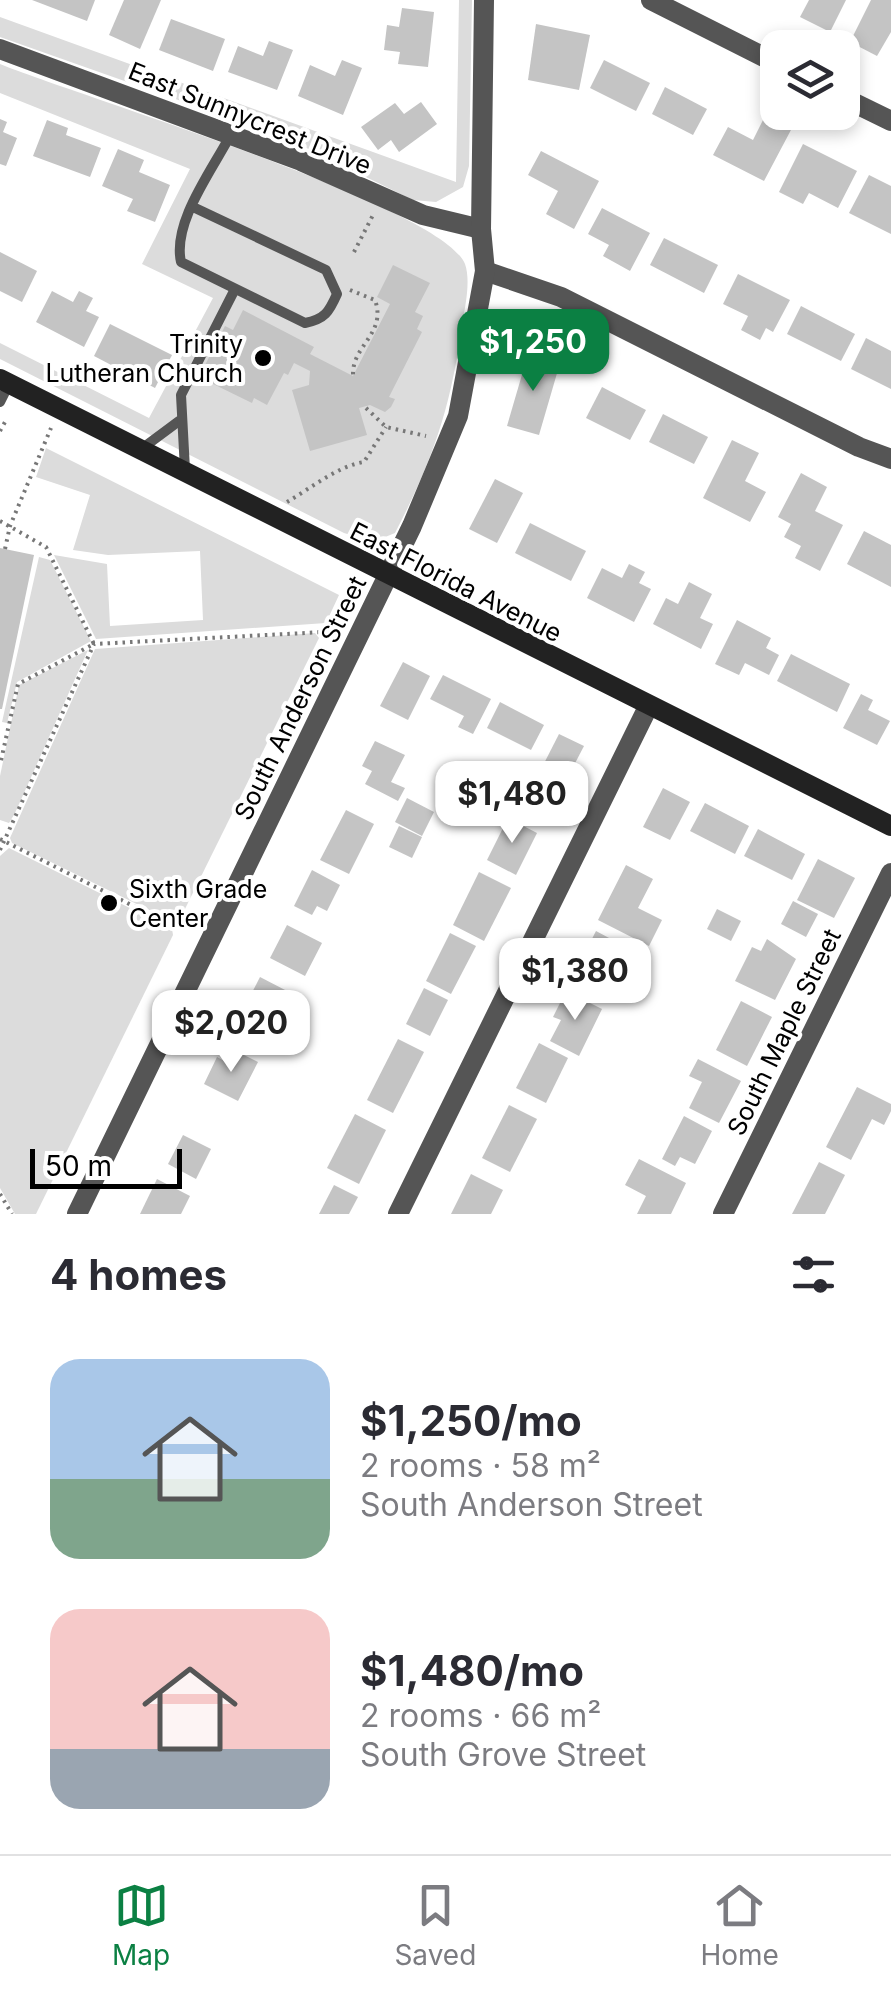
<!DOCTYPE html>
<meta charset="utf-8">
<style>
body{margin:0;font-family:Inter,sans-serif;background:#f2f2f3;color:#2b2b33;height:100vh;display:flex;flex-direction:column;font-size:38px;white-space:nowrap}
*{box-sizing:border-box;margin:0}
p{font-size:32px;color:#7c7c81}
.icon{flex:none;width:55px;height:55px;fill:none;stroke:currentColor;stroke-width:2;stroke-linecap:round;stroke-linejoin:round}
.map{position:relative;height:1214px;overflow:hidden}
.panel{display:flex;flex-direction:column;background:#fff;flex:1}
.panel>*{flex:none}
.fabs{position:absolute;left:760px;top:30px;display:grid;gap:20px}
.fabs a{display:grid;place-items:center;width:100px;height:100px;border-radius:20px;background:#fff;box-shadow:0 5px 15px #0003;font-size:50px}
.scale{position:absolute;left:30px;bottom:25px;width:152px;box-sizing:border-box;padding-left:10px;border:5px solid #000;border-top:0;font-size:28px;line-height:35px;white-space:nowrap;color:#000;-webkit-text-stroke:8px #fff;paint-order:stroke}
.price{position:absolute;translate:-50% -85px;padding:0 22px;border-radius:20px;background:#fff;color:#222;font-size:32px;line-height:65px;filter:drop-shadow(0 2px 5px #0008)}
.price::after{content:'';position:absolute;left:50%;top:60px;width:30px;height:22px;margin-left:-15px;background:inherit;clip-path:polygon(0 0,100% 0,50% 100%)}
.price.on{background:#0b8043;color:#fff}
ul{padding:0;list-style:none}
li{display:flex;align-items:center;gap:30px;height:250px;padding:0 50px}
li span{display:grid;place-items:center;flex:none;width:280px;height:200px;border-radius:30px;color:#555}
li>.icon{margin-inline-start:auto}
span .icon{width:120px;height:120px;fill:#fffc;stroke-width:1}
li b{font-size:42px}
h2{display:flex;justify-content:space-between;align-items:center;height:120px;padding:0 50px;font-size:42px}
.tabs{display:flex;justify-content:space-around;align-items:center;height:140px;border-top:2px solid #e1e1e2;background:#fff;font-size:28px;color:#7c7c81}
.tabs a{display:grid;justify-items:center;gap:5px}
.tabs .on{color:#0b8043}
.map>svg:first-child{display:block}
.green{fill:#dcdcdc}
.building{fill:#c4c4c4}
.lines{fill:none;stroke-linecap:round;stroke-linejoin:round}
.path{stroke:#777;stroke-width:4;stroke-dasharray:2.5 5;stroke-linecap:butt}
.service{stroke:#555;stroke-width:10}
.minor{stroke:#555;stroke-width:20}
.secondary{stroke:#222;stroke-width:20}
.poi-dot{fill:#000;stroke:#fff;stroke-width:4}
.labels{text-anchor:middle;stroke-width:8;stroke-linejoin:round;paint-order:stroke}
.street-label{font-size:25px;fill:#000;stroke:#fff}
.poi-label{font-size:25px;fill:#000;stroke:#fff;text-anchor:end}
</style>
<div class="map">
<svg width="891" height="1214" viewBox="0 0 891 1214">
<rect width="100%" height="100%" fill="#fff"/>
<g class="green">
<path d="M459 0H472L469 166 463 187 436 202 413 200 286 138 0 37V17L456 182Z"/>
<path d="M0 64C75 95 441 205 465 264 471 281 465 307 462 325 451 407 433 460 395 533L373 542 344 533 0 359V343L149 418 213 298 142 264 190 169 0 93Z"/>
<path d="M46 448 339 595 326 623 96 639 54 555 107 564 110 626 203 620 200 551 108 555 73 550 90 495 36 477Z"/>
<path d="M39 557 50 560 91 641 17 682 7 723 2 722Z"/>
<path d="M315 633 319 638 180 919 153 912 12 843 10 838 95 649Z"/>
<path d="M88 650 15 813 9 823 0 820V776L19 685Z"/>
<path d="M9 848 172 929 173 935 36 1214H15L0 1188V856Z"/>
</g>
<g class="building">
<path d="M32 0H95L87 21Z"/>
<path d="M124 0H161L140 49 109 35Z"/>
<path d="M809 0H846L830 32 800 17Z"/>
<path d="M871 0H891V32L877 56 850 42Z"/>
<path d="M402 8 434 12 428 67 398 64 400 52 384 50 387 25 399 27Z"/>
<path d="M171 19 225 39 213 71 159 50Z"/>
<path d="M536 24 590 35 579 90 528 80Z"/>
<path d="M269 41 293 50 277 90 228 72 238 46 263 56Z"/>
<path d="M342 60 362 68 343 115 298 96 310 65 335 76Z"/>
<path d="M604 60 650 83 636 111 590 88Z"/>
<path d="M665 87 707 109 693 135 652 114Z"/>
<path d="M421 102 437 124 399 152 391 140 378 150 361 127 395 103 404 114Z"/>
<path d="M766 114 792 128 764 181 713 155 728 127 753 140Z"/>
<path d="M0 119 7 122 3 132 17 138 6 166 0 164Z"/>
<path d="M47 120 68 128 66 135 101 148 90 177 33 156Z"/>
<path d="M803 144 857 171 838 208 809 193 803 204 779 192Z"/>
<path d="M118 149 144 160 139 172 170 185 155 222 127 211 133 199 102 186Z"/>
<path d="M541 151 599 181 574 229 546 214 558 191 528 175Z"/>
<path d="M869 175 891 186V234L849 213Z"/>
<path d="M602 208 650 233 630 271 603 256 609 245 588 234Z"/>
<path d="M664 238 718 265 704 293 650 265Z"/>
<path d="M0 252 37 271 22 302 0 291Z"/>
<path d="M393 265 430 283 415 312 423 316 417 329 422 332 389 397 395 399 391 407 385 412 370 405 359 408 367 435 310 451 292 390 309 385 310 371 294 363 288 375 284 373 267 405 254 398 252 403 207 381 210 376 202 371 225 326 233 330 243 310 314 347 310 354 353 376 390 304 377 297Z"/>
<path d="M738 274 790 300 773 332 766 328 760 340 741 330 748 316 723 304Z"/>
<path d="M52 291 73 302 79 291 93 298 86 311 99 317 84 347 36 322Z"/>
<path d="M801 306 855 334 841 361 787 334Z"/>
<path d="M110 324 172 355 155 388 94 356Z"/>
<path d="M866 338 891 351V389L851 369Z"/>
<path d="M528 354 560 363 539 435 507 426Z"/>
<path d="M602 387 646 410 630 440 586 418Z"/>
<path d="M663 414 708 437 694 464 649 442Z"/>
<path d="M732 440 759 453 745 481 766 492 750 522 703 498Z"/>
<path d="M801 473 827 487 815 511 843 525 820 571 795 558 801 546 784 537 791 524 778 517Z"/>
<path d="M495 479 523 493 497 543 469 529Z"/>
<path d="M530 523 586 551 571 581 515 553Z"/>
<path d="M864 531 891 545V587L847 564Z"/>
<path d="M0 548 34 555 2 709H0Z"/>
<path d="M629 564 645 572 639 583 651 589 634 622 587 598 602 568 622 578Z"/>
<path d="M689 582 712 594 700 618 713 624 701 649 653 624 666 598 678 604Z"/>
<path d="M737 620 771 638 766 648 779 655 769 675 745 663 739 675 715 664Z"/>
<path d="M791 654 850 684 837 712 777 681Z"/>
<path d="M403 662 430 676 408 720 380 706Z"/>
<path d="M443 675 491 699 473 734 458 727 464 716 430 699Z"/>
<path d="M861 694 873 700 868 710 890 721 877 745 843 728Z"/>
<path d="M500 702 544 725 531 750 487 728Z"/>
<path d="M559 734 584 746 557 798 533 785Z"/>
<path d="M375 741 405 755 391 782 405 788 398 801 365 784 372 771 362 766Z"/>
<path d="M663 788 690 802 670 840 643 827Z"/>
<path d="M407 798 434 812 422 836 395 822Z"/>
<path d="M705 803 749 826 735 854 690 831Z"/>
<path d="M346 810 374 824 349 874 320 860Z"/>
<path d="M508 818 537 833 516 875 487 860Z"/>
<path d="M399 826 422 837 412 858 389 847Z"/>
<path d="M758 829 805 854 792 880 744 856Z"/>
<path d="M818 859 855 878 834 918 797 900Z"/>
<path d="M626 865 653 879 638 908 662 920 649 946 598 920Z"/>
<path d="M312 870 340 885 327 911 317 906 312 915 294 906Z"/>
<path d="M479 872 511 888 484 941 453 925Z"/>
<path d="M793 901 818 914 806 937 781 924Z"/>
<path d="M717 909 741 921 731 941 707 929Z"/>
<path d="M287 925 322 943 305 976 270 958Z"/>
<path d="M596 931 624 946 617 959 630 966 611 1002 585 988 591 975 577 968Z"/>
<path d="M450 933 476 946 451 994 426 981Z"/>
<path d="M767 939 796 959 775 1000 735 981 752 947 761 951Z"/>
<path d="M260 977 287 991 261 1042 234 1028Z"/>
<path d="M424 988 448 1000 430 1036 406 1024Z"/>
<path d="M566 991 602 1009 579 1056 550 1041 561 1020 553 1017Z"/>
<path d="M741 1001 772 1017 747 1066 716 1050Z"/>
<path d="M398 1039 424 1052 393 1113 367 1100Z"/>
<path d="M539 1043 568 1058 546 1103 516 1088Z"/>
<path d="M234 1050 258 1062 238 1101 204 1084 217 1057 228 1063Z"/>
<path d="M698 1059 741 1081 719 1123 689 1108 702 1082 689 1076Z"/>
<path d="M857 1087 891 1104V1111L884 1125 872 1119 851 1160 826 1147Z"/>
<path d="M509 1105 537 1119 510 1172 482 1158Z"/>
<path d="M355 1114 386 1130 359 1184 327 1168Z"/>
<path d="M684 1116 712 1131 695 1164 680 1157 675 1166 662 1159Z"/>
<path d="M183 1135 211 1149 196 1179 168 1164Z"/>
<path d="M639 1159 686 1183 671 1214H637L646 1196 625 1185Z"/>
<path d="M819 1162 845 1175 825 1214H792Z"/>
<path d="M471 1174 503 1190 491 1214H451Z"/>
<path d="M157 1179 190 1196 181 1214H140Z"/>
<path d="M334 1185 358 1197 349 1214H319Z"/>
</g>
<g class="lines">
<g class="path">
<path d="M354 252 373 215"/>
<path d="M350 290 375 300C387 334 352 345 353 375"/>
<path d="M366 408 386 427 426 436"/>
<path d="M0 431 5 422"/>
<path d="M287 502C311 488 338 466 364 462L386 427"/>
<path d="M0 521 46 547 94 644 18 684 0 765"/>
<path d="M5 549 10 526 51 428"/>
<path d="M0 839 179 929"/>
<path d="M0 850 94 644 324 632"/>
<path d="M0 1194 12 1214"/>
</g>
<g class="service">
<path d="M193 207 326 270 337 294C329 312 325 319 305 323L181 262C172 222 213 169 231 134"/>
<path d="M0 402 9 384"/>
<path d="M140 450 179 421"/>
<path d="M185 470 181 395 234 291"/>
</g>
<g class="minor">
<path d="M651 0 778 64"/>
<path d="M0 49 301 161 423 215 481 229"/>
<path d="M842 97 891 121"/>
<path d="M485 271 561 297 859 447 891 459"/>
<path d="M77 1214 412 526 458 416 485 271 481 229 484 0"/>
<path d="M398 1214 648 707"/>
<path d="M723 1214 891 873"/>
</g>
<path class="secondary" d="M0 379 891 826"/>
</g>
<g class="poi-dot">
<circle cx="263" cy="358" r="10"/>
<circle cx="109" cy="903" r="10"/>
</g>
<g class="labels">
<g class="street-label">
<text transform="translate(250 118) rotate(22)" y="9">East Sunnycrest Drive</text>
<text transform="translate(456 582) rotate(27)" y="9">East Florida Avenue</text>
<text transform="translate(300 698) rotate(-64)" y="9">South Anderson Street</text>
<text transform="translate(784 1032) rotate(-64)" y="9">South Maple Street</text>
</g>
<g class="poi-label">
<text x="243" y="353">Trinity<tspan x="243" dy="29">Lutheran Church</tspan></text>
<text x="129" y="898" text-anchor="start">Sixth Grade<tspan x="129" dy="29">Center</tspan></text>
</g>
</g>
</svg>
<div class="fabs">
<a><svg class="icon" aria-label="layers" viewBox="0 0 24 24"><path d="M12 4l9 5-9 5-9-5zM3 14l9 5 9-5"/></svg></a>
</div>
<div class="scale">50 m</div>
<b class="price on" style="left:533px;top:394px">$1,250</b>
<b class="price" style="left:512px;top:846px">$1,480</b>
<b class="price" style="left:575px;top:1023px">$1,380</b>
<b class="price" style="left:231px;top:1075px">$2,020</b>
</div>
<section class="panel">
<h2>4 homes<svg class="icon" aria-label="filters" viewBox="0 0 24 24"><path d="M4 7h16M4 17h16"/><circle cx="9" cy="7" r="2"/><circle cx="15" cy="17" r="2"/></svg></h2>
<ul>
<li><span style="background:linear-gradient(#a9c7e8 60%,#7fa58c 0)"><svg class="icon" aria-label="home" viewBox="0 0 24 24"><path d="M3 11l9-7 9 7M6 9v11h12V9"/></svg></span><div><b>$1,250/mo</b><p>2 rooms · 58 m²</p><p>South Anderson Street</p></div></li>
<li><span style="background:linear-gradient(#f6c9c9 70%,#9aa5b1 0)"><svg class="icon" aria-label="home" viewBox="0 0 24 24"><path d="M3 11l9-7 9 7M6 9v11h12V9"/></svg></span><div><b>$1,480/mo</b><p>2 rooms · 66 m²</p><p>South Grove Street</p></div></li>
</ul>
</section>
<nav class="tabs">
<a class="on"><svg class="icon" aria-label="map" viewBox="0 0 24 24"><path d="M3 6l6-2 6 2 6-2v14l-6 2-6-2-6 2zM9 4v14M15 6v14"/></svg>Map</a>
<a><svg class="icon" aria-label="saved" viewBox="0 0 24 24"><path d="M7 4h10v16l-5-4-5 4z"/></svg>Saved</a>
<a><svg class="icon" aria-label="home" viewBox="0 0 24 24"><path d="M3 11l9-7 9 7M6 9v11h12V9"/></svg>Home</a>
</nav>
